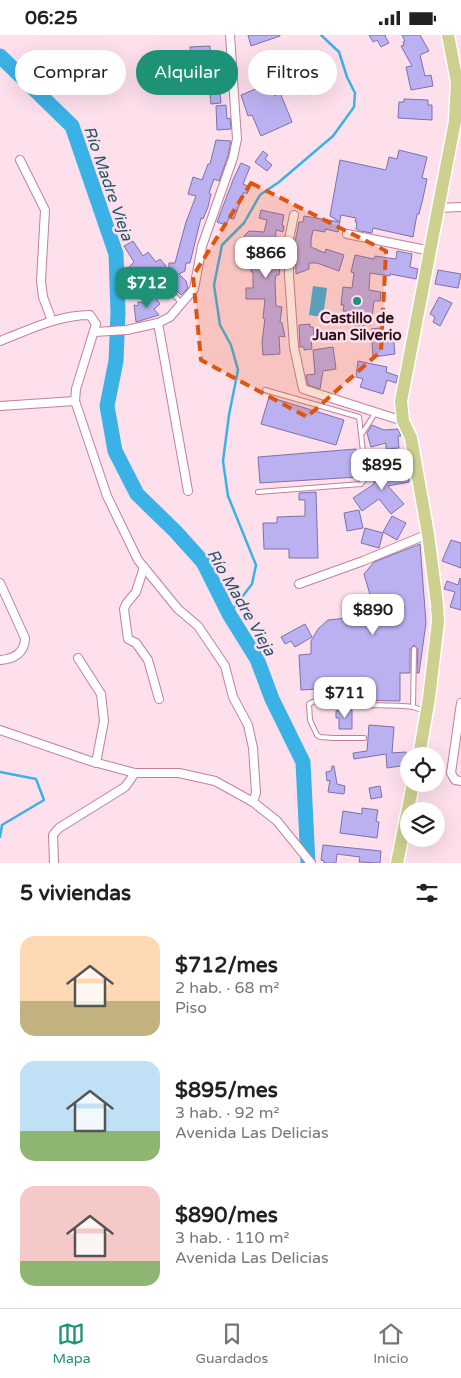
<!DOCTYPE html>
<html lang="es">
<meta charset="utf-8">
<style>
body{margin:0;font-family:"Varela Round",sans-serif;background:#f2f2f2;color:#222;height:100vh;display:flex;flex-direction:column;font-size:19px;white-space:nowrap}
*{box-sizing:border-box;margin:0}
p{font-size:16px;color:#767676}
.icon{flex:none;width:28px;height:28px;fill:none;stroke:currentColor;stroke-width:2;stroke-linecap:round;stroke-linejoin:round}
.map{position:relative;height:828px;overflow:hidden}
.side{display:flex;flex-direction:column;background:#fff;flex:1}
.side>*{flex:none}
.hud{position:absolute;left:15px;top:15px;width:431px;height:45px;display:flex;gap:10px}
.fabs{position:absolute;left:400px;top:712px;display:grid;gap:10px}
.fabs a{display:grid;place-items:center;width:45px;height:45px;border-radius:50%;background:#fff;box-shadow:0 5px 20px #0002;font-size:25px}
.price{position:absolute;translate:-50% -42px;padding:0 11px;border-radius:10px;background:#fff;color:#222;font-size:16px;line-height:32px;filter:drop-shadow(0 1px 2px #0008)}
.price::after{content:'';position:absolute;left:50%;top:30px;width:15px;height:11px;margin-left:-8px;background:inherit;clip-path:polygon(0 0,100% 0,50% 100%)}
.price.on{background:#1e9276;color:#fff}
ul{padding:0;list-style:none}
li{display:flex;align-items:center;gap:15px;height:125px;padding:0 20px}
li span{display:grid;place-items:center;flex:none;width:140px;height:100px;border-radius:15px;color:#555}
li>.icon{margin-inline-start:auto}
span .icon{width:60px;height:60px;fill:#fffc;stroke-width:1}
li b{font-size:21px}
h2{display:flex;justify-content:space-between;align-items:center;height:60px;padding:0 20px;font-size:21px}
.pill{padding:0 18px;border-radius:22px;background:#fff;box-shadow:0 5px 20px #0002;font-size:18px;line-height:45px}
.pill.on{background:#1e9276;color:#fff}
.status{display:flex;justify-content:space-between;align-items:center;height:35px;padding:0 25px;background:#fff;direction:ltr}
.status svg{height:14px;fill:currentColor}
.tab-bar{display:flex;justify-content:space-around;align-items:center;height:70px;border-top:1px solid #e0e0e0;background:#fff;font-size:14px;color:#767676}
.tab-bar a{display:grid;justify-items:center;gap:2px}
.tab-bar .on{color:#1e9276}
.map>svg:first-child{display:block}
.water{fill:#3bb2e5}
.lines{fill:none;stroke-linecap:round;stroke-linejoin:round}
.stream{stroke:#3bb2e5;stroke-width:2.5}
.river{stroke:#3bb2e5;stroke-width:15}
.building{fill:#bbb1f1;stroke:#7c71ad}
.service-casing{stroke:#c27f9d;stroke-width:6}
.minor-casing{stroke:#c27f9d;stroke-width:10}
.primary-casing{stroke:#fff;stroke-width:15}
.service{stroke:#fff;stroke-width:4}
.minor{stroke:#fff;stroke-width:8}
.primary{stroke:#cdd08f;stroke-width:12}
.marked{fill:#de550d;fill-opacity:0.2;stroke:#de550d;stroke-width:4;stroke-dasharray:10 6;stroke-linejoin:round}
.poi-dot{fill:#1e9276;stroke:#fee0ec;stroke-width:2}
.labels{text-anchor:middle;stroke-width:5;stroke-linejoin:round;paint-order:stroke}
.poi-label{font-size:15px;font-weight:bold;fill:#260e1a;stroke:#fee0ec}
.water-label{font-size:16px;font-style:italic;fill:#26556b;stroke:#fee0ec}
</style>
<div class="status"><b>06:25</b><svg viewBox="0 0 49 12"><path d="M0 12V9h3v3zM5 12V6h3v6zM10 12V3h3v9zM15 12V0h3v12zM26 1h20v11H26zM47 4h2v5h-2z"/></svg></div>
<div class="map">
<svg width="461" height="828" viewBox="0 0 461 828">
<rect width="100%" height="100%" fill="#fee0ec"/>
<path class="water" d="M313 251 327 253 323 282 309 280Z"/>
<g class="lines">
<g class="stream">
<path d="M229 579 252 549 256 530 228 461 223 426 229 380 238 335 231 310 220 290 214 250 222 210 244 188 260 160 279 147 333 101 354 72 355 58 347 42 339 17 321 0"/>
<path d="M0 737 36 744 44 765 2 790 0 802"/>
</g>
<path class="river" d="M0 21 72 91 116 219 118 277 116 326 107 371 115 416 137 459 176 497 203 527 229 579 257 624 272 664 303 727 308 828"/>
</g>
<g class="building">
<path d="M248 0H280V1L251 11Z"/>
<path d="M369 0H386L385 1 389 8 381 12 377 5 373 7Z"/>
<path d="M402 0H420L429 16 420 20 425 41 431 40 433 51 411 55 406 32 412 31 401 11 404 10 403 7 405 6Z"/>
<path d="M210 11 211 27H218L219 44H223L224 53H222V58H220L221 68 211 69 210 59H207L205 40H199L198 23 191 24 190 12Z"/>
<path d="M304 45 308 53 314 51 317 57 311 60 309 55 298 60 295 49Z"/>
<path d="M263 51 265 54 270 52 275 61 279 58 281 60 292 87 261 101 252 80 248 81 241 60Z"/>
<path d="M404 64 428 65V70H432V85L398 83 399 67H404Z"/>
<path d="M226 70 227 84 230 83 231 94 217 95 216 71Z"/>
<path d="M216 105 231 106 228 121 219 146 214 144 209 158 211 159 208 172 203 184 201 183 190 228H186L185 236 179 239 186 246 188 253 181 260 169 248 178 239H169V228H175L186 187 196 161 188 159 193 142 202 145 208 129H210Z"/>
<path d="M399 115 427 122 422 143 427 144 423 163 419 179H417L413 202 373 193 372 198 360 196 356 194 357 187H355L356 183 341 180 338 197 325 194V197L313 195 311 205V212L325 218 326 214 344 220 339 236 317 228H309V234L296 239 295 207 299 187H303L304 181 340 187 330 181 340 125 386 135 389 122 397 124Z"/>
<path d="M263 116 268 120 265 124 272 130 267 136 255 127Z"/>
<path d="M241 128 250 132 243 149 250 152 247 159 244 157 234 184 229 183 226 190 217 187 233 145Z"/>
<path d="M261 175 284 180 282 190 284 191 283 197 276 195 275 214H267L268 230 280 232 279 240H276L275 246 276 271 282 272 280 287 282 288 285 302 279 301 280 319 263 320 262 307 265 284 263 283 265 264H246V253H253V237H251L252 227H248L247 212H244V201L249 196 264 197 267 185 259 183Z"/>
<path d="M133 206 143 221 148 217 156 227 160 224 166 231 159 237 155 233 151 235 152 242 157 248 146 258 137 250 142 248 129 232 134 227 124 211Z"/>
<path d="M397 216 412 219 410 232 418 234 416 244 390 239V241L370 238 369 255 381 257 380 266H374L371 290 355 291 357 277 343 276 344 270H341L343 252 352 253 354 238 351 237 355 220 374 224 375 221 396 224Z"/>
<path d="M438 235 461 239 458 253 435 249Z"/>
<path d="M145 259 154 261 160 269 154 274 159 280 136 287 134 270 138 271V267L145 268Z"/>
<path d="M439 262 452 268 440 291 433 287 435 282 430 279Z"/>
<path d="M310 289V292H313L314 301 311 302 312 314 304 315V312H300L299 290Z"/>
<path d="M380 293V298L393 297 395 319 373 322 371 294Z"/>
<path d="M333 312 336 334 323 336 320 354 308 350 306 340 315 339 313 315Z"/>
<path d="M358 326 387 332 386 337 398 341 396 348 387 345 383 359 360 352 363 344 356 342Z"/>
<path d="M269 362 344 385 336 410 261 389Z"/>
<path d="M372 390 384 395 398 394 401 401H398L399 413 386 414V408L371 412 367 398Z"/>
<path d="M356 414 358 442 260 448 258 422Z"/>
<path d="M392 429 393 443 408 441 409 447 388 451 404 469 391 479 379 464 362 476 353 463 374 449V446L381 445 380 435 383 434V430Z"/>
<path d="M316 457 318 523H289V514H264L263 488H277V482L305 481V465H299V458Z"/>
<path d="M359 475 363 493 347 496 344 478Z"/>
<path d="M392 481 406 488 397 505 383 497Z"/>
<path d="M365 493 383 498 379 513 361 508Z"/>
<path d="M451 505 461 508V533L442 526Z"/>
<path d="M420 509 426 588 419 638H417L418 614 414 610 410 614V638H400V666L343 665 336 659 335 653 301 655 299 620 311 619V606L318 594 328 585 348 583 349 587 368 585 365 565 373 570 364 539 374 527Z"/>
<path d="M460 543 461 544V575L450 572 455 557 444 554 447 546 458 550Z"/>
<path d="M305 589 312 602 295 612 291 606 285 609 281 602Z"/>
<path d="M352 675V694H339V683H336V676Z"/>
<path d="M369 690 394 692 392 718 406 717 407 730 387 733 386 719 354 724 353 718 367 716Z"/>
<path d="M332 731H334L337 749 345 751 344 759 328 757 330 745 327 746 326 737 331 736Z"/>
<path d="M380 751 382 762 371 764 369 753Z"/>
<path d="M362 773 378 775 376 786 379 787 377 803 340 798 343 776 362 779Z"/>
<path d="M323 810 381 816 380 828 359 827 360 822 337 819 336 828H324V826L321 825Z"/>
</g>
<g class="lines">
<defs>
<g id="service">
<path d="M154 237 182 269"/>
<path d="M361 400 376 377"/>
<path d="M258 457 361 449 366 442 359 382 265 355"/>
<path d="M414 614 413 672 425 676"/>
<path d="M364 703H333L320 702 317 700 310 685 309 669C316 664 324 666 331 667 358 673 386 668 413 672"/>
</g>
<g id="minor">
<path d="M20 125 45 175 41 246 43 262 52 286"/>
<path d="M439 173 461 172"/>
<path d="M294 180 289 204V240L294 312 303 354 403 386"/>
<path d="M347 199 431 216"/>
<path d="M158 288 188 456"/>
<path d="M95 297 127 295 158 288 170 282 194 254 202 211 233 123 237 104 230 0"/>
<path d="M0 306C29 295 58 280 90 280L96 289 76 354 75 366 107 461 138 525 178 574 198 591 225 631 233 662 248 690 253 713 256 758 253 767"/>
<path d="M0 371 75 366"/>
<path d="M144 532 136 557 126 569 124 574 128 604 136 608 148 625 159 664"/>
<path d="M0 548 25 603C25 618 14 624 0 625"/>
<path d="M299 549 363 526 428 499"/>
<path d="M78 623 101 659 104 686 96 728"/>
<path d="M461 668 451 738 455 745 461 746"/>
<path d="M0 695 90 726 135 738H179L215 746 253 767 277 786 311 828"/>
<path d="M54 828 53 800 59 793 125 752 135 738"/>
</g>
<g id="primary">
<path d="M419 721 429 663 438 587 437 569 428 499 411 403 403 386 401 366 455 86 457 47 448 0"/>
<path d="M397 828 413 749"/>
</g>
</defs>
<use href="#service" class="service-casing"/>
<use href="#minor" class="minor-casing"/>
<use href="#primary" class="primary-casing"/>
<use href="#service" class="service"/>
<use href="#minor" class="minor"/>
<use href="#primary" class="primary"/>
</g>
<path class="marked" d="M251 148 386 216 381 316 307 382 201 325 193 241Z"/>
<circle class="poi-dot" cx="357" cy="266" r="5"/>
<g class="labels">
<g class="poi-label">
<text x="357" y="288">Castillo de<tspan x="357" dy="17">Juan Silverio</tspan></text>
</g>
<g class="water-label">
<text transform="translate(109 148) rotate(71)" y="6">Río Madre Vieja</text>
<text transform="translate(242 567) rotate(60)" y="6">Río Madre Vieja</text>
</g>
</g>
</svg>
<div class="fabs">
<a><svg class="icon" aria-label="locate" viewBox="0 0 24 24"><circle cx="12" cy="12" r="6"/><path d="M12 2v4M12 18v4M2 12h4M18 12h4"/></svg></a>
<a><svg class="icon" aria-label="layers" viewBox="0 0 24 24"><path d="M12 4l9 5-9 5-9-5zM3 14l9 5 9-5"/></svg></a>
</div>
<b class="price" style="left:266px;top:244px">$866</b>
<b class="price on" style="left:147px;top:274px">$712</b>
<b class="price" style="left:382px;top:456px">$895</b>
<b class="price" style="left:373px;top:601px">$890</b>
<b class="price" style="left:345px;top:684px">$711</b>
<div class="hud">
<a class="pill">Comprar</a>
<a class="pill on">Alquilar</a>
<a class="pill">Filtros</a>
</div>
</div>
<section class="side">
<h2>5 viviendas<svg class="icon" aria-label="filters" viewBox="0 0 24 24"><path d="M4 7h16M4 17h16"/><circle cx="9" cy="7" r="2"/><circle cx="15" cy="17" r="2"/></svg></h2>
<ul>
<li><span style="background:linear-gradient(#ffd9b3 65%,#c2b280 0)"><svg class="icon" aria-label="home" viewBox="0 0 24 24"><path d="M3 11l9-7 9 7M6 9v11h12V9"/></svg></span><div><b>$712/mes</b><p>2 hab. · 68 m²</p><p>Piso</p></div></li>
<li><span style="background:linear-gradient(#bfe0f5 70%,#8fb573 0)"><svg class="icon" aria-label="home" viewBox="0 0 24 24"><path d="M3 11l9-7 9 7M6 9v11h12V9"/></svg></span><div><b>$895/mes</b><p>3 hab. · 92 m²</p><p>Avenida Las Delicias</p></div></li>
<li><span style="background:linear-gradient(#f6c9c9 75%,#8fb573 0)"><svg class="icon" aria-label="home" viewBox="0 0 24 24"><path d="M3 11l9-7 9 7M6 9v11h12V9"/></svg></span><div><b>$890/mes</b><p>3 hab. · 110 m²</p><p>Avenida Las Delicias</p></div></li>
</ul>
</section>
<nav class="tab-bar">
<a class="on"><svg class="icon" aria-label="map" viewBox="0 0 24 24"><path d="M3 6l6-2 6 2 6-2v14l-6 2-6-2-6 2zM9 4v14M15 6v14"/></svg>Mapa</a>
<a><svg class="icon" aria-label="saved" viewBox="0 0 24 24"><path d="M7 4h10v16l-5-4-5 4z"/></svg>Guardados</a>
<a><svg class="icon" aria-label="home" viewBox="0 0 24 24"><path d="M3 11l9-7 9 7M6 9v11h12V9"/></svg>Inicio</a>
</nav>
